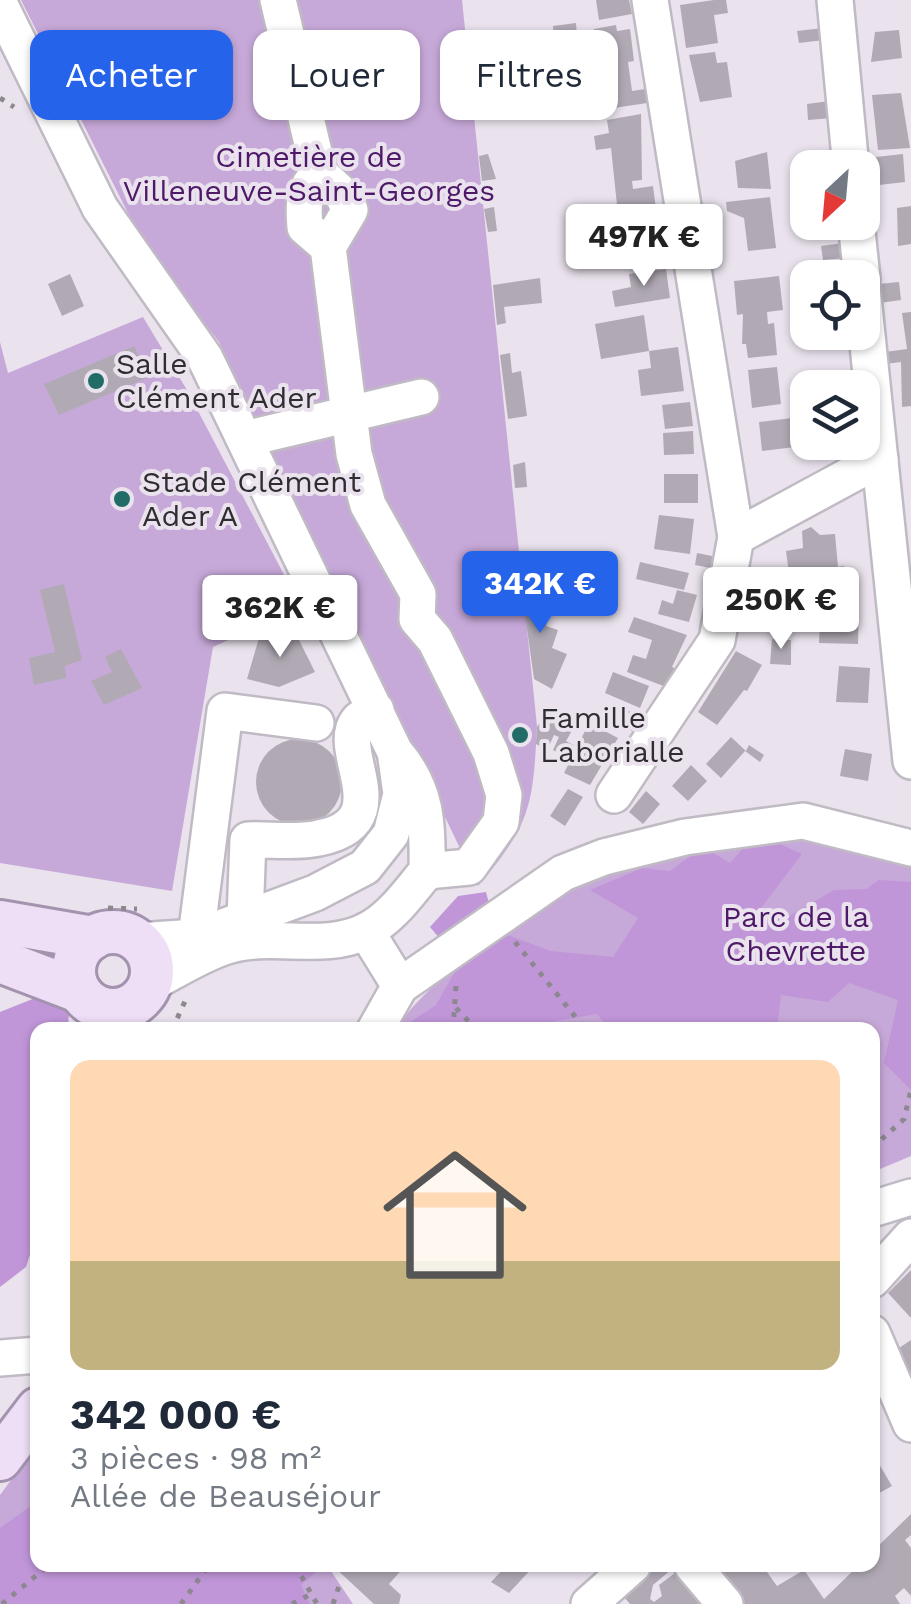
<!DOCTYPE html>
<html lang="fr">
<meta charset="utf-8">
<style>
body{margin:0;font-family:"Work Sans",sans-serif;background:#f6f6f7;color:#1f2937;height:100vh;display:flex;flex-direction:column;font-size:38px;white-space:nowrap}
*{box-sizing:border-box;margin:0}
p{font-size:32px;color:#747a83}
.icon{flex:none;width:55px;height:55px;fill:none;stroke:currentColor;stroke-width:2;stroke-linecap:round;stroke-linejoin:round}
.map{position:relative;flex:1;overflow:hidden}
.sheet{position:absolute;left:30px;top:1022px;width:850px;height:550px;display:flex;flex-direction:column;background:#fff;border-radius:20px;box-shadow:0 2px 8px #0004}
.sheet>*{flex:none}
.top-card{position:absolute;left:30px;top:30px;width:852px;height:90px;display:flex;gap:20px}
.needle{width:65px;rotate:206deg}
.fabs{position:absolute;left:790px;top:150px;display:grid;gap:20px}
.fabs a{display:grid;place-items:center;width:90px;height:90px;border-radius:20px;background:#fff;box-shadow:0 2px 8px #0004;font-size:50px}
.price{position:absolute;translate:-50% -85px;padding:0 22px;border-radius:10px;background:#fff;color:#222;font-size:32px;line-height:65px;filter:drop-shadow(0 2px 5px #0008)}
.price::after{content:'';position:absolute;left:50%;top:60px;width:30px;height:22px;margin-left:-15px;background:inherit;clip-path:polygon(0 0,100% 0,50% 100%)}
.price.active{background:#2563eb;color:#fff}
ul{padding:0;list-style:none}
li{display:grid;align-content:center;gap:20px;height:530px;padding:0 40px}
li span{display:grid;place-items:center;height:310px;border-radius:20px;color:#555}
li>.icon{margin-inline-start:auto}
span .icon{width:180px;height:180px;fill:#fffc;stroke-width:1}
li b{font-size:42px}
.chip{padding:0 35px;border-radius:20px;background:#fff;box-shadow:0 2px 8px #0004;font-size:35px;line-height:90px}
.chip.active{background:#2563eb;color:#fff}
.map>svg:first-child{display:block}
.green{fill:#c7a9d9}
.forest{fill:#c096d9}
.building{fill:#b1aab5}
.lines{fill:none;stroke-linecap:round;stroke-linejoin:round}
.minor-casing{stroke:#c0bac4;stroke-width:40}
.major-casing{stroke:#a493ae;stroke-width:48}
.path{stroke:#8d8890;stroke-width:5;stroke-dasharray:5 8;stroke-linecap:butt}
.minor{stroke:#fff;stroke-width:35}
.major{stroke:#eedff7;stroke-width:42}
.poi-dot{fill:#226c67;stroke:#eae3ee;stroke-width:4}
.labels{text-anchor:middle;stroke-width:8;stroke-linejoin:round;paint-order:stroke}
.park-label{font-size:30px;fill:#4e1968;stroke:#eae3ee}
.poi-label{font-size:30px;fill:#302d32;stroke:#eae3ee;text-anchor:start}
</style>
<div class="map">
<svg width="911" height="1604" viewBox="0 0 911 1604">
<rect width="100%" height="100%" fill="#eae3ee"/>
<g class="green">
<path d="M21 0H462L537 726C533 806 531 824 478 886L268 447V419L254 417 219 342 143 243Z"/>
<path d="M143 317 187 390 301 607 213 647 172 891 0 863V342L8 373Z"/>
<path d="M800 838 876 853 911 867V1156L873 1172 872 1030H396C427 974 569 882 632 863 685 848 746 846 800 838Z"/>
<path d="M37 1445 38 1565H327L353 1604H0V1495Z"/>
</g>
<g class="forest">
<path d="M756 833 802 854 755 916 784 919 834 890 866 889 879 880 911 882V1090L884 1063 898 1000 849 983 828 1002 781 995 777 1030H610L597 1014 551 1022 552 1030H398L436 1005 460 963 430 927 458 896 486 892 496 931 551 951 613 957 638 918 590 890 642 868 670 871 703 847 730 863Z"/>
<path d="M40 996 69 1010 68 1030H38L37 1097 32 1116 38 1127 37 1233 26 1267 0 1287V1012Z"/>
<path d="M37 1496 38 1565H324L301 1585 310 1604H0V1528L35 1503Z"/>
</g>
<g class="building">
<path d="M596 0H629L632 14 599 20Z"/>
<path d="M714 0H726L728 13 714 15 718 43 686 48 680 5Z"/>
<path d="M576 23 577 36 554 40 553 26Z"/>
<path d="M616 25 617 31 630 29 634 61 628 62 632 91 652 88 654 102 594 111 591 98 604 96 602 87 585 90 583 74 600 70 594 29Z"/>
<path d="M823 28 824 40 799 43 797 31Z"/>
<path d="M899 30 902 58 871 62 875 32Z"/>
<path d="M466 31 468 47 478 46 480 68 461 71 457 33Z"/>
<path d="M715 52 717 63 727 62 732 97 700 102 689 55Z"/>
<path d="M901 93 910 148 878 150 872 95Z"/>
<path d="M830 101 832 118 808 120 807 104Z"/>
<path d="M641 114 642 180 632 181 633 189 653 186 656 209 611 216 610 206 617 205 611 148 596 150 594 136 609 133 607 120Z"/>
<path d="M767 152 771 189 738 188 735 161Z"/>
<path d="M488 154 496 179 482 181 479 156Z"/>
<path d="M903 154 905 182 879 185 876 157Z"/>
<path d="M770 197 776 248 748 251 744 218 727 211 726 202Z"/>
<path d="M911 206V244L898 246 897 208Z"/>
<path d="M494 207 497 231 488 232 484 209Z"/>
<path d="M660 227 665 258 625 264 624 233Z"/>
<path d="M844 243 845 258 823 260 821 246Z"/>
<path d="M666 269 670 298 615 307 612 291 631 287 629 274Z"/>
<path d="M70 274 84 306 62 316 48 284Z"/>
<path d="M779 276 783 310 767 312 768 324 774 323 777 355 748 358 746 344H742L743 314 737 315 734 281Z"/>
<path d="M540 278 542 303 504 307 506 323 497 325 493 285Z"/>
<path d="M899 282 901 300 880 303 878 284Z"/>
<path d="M911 312V406L902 407 901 362 886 364 885 352 907 349 902 313Z"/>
<path d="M644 315 649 351 678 347 684 391 641 396 638 370 651 368 649 351 601 359 595 324Z"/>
<path d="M134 346 149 377 59 415 44 384Z"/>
<path d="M510 353 512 373 521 371 527 416 508 419 500 355Z"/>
<path d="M777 367 781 404 752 408 748 370Z"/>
<path d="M690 402 693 426 665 429 662 405Z"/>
<path d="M792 418 795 447 762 451 759 422Z"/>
<path d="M693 431 694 454 664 455 663 433Z"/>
<path d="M525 462 527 487 515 488 513 465Z"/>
<rect x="664" y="474" width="34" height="29"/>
<path d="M659 515 694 519 690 554 654 549Z"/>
<path d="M811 527 820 535 835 534 838 567 844 566 846 584 801 589 799 572 789 573 786 551 803 548 802 531Z"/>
<path d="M697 553 717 557 716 569 695 565Z"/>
<path d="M640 562 689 573 684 590 636 579Z"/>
<path d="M519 572 534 576 538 609 550 612 546 626 558 630 552 648 567 654 552 689 534 679Z"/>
<path d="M64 584 82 660 65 666 66 678 34 685 29 658 55 652 40 590Z"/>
<path d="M677 590 697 595 689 622 658 614 662 600 673 604Z"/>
<path d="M821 600 859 602 858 644 819 643Z"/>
<path d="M634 617 687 635 672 667 678 670 666 687 627 672 633 655 646 659 652 640 628 632Z"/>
<path d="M293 628 315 672 279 687 247 679 261 631 274 637Z"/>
<path d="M772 639 791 640V665L770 664Z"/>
<path d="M121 649 142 688 104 705 91 681 112 672 105 657Z"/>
<path d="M736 651 762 665 747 691 744 690 717 725 698 712Z"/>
<path d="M839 666 870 668 868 703 836 702Z"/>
<path d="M613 672 649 686 640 708 605 693Z"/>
<path d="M623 708 644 719 635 733 616 722Z"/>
<path d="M546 713 574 727 566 741 577 747 589 723 618 738 590 785 564 773 571 759 553 750 559 737 554 735 547 750 536 744 537 727Z"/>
<path d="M731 737 746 751 749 745 764 755 760 762 745 751 721 778 706 764Z"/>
<circle cx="299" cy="782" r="43"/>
<path d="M845 749 872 754 868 781 840 776Z"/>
<path d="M691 765 707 781 688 801 672 786Z"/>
<path d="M568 789 583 797 565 826 550 816Z"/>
<path d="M646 791 660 804 643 824 629 812Z"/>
<path d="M911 1270V1318L888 1293Z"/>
<path d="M911 1340V1379L896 1350Z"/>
<path d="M872 1452 892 1486 872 1497Z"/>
<path d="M911 1514V1535L905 1540 911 1548V1596L904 1588 895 1596 900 1604H744L713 1565H762L777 1586 804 1570 824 1599 859 1565H872V1552Z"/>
<path d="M332 1565H406L389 1584 401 1595 399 1604H374Z"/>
<path d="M507 1565H535L509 1593 491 1582Z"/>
<path d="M648 1565 672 1569 653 1585 650 1599 654 1602 662 1596 659 1585 675 1573 702 1604H630L618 1590Z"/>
</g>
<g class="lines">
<defs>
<g id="minor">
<path d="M278 0 319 173C303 188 303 206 305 227L328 247 354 454 368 505 418 594 417 619 435 640 491 753 504 795 501 822 469 867 427 871"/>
<path d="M835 0 851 168"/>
<path d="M0 5 100 208 205 358 395 752C427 789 428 823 427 871 409 892 392 918 366 931 324 952 272 932 227 946 201 954 175 971 150 984"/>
<path d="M319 173 342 194 350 210 328 247"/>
<path d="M856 222 862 278"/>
<path d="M862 287 911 761"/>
<path d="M245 439 421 397"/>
<path d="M736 537 880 459"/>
<path d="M614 795 717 640 736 537 650 0"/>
<path d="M245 918 248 840C270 839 297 843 319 838 400 822 335 752 357 722 361 716 370 714 376 710"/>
<path d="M366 931 400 986"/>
<path d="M196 937 225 711 316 723"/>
<path d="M138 941 196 937 315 893 365 867 391 834 401 794 396 758"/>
<path d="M375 1030 400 986 563 873 604 857 685 837 803 821 911 848"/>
<path d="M872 1209 911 1197"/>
<path d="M872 1280 911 1237"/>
<path d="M872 1333 911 1424"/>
<path d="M0 1358 38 1355"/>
<path d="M692 1565 725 1604"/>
<path d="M589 1604 633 1565"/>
</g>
<g id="major">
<path d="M0 922 93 938"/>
<circle cx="113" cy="971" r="39"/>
<path d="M0 961 79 991"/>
<path d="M0 1459 38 1409"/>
</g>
</defs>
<use href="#minor" class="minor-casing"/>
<use href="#major" class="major-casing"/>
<g class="path">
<path d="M0 98 14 107"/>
<path d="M108 908 137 909"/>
<path d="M515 942 586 1030"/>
<path d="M456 1008 477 1030"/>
<path d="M172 1030 186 999"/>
<path d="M453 1030 456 985"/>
<path d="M872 1148 904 1119 911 1090"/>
<path d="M295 1565 317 1604"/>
<path d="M2 1604 49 1565"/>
<path d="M181 1604 209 1565"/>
<path d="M292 1604 311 1594"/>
<path d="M333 1604 341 1580"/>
</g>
<use href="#minor" class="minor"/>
<use href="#major" class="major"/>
</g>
<g class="poi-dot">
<circle cx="96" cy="381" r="10"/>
<circle cx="122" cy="499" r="10"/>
<circle cx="520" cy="735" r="10"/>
</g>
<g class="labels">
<g class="park-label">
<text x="309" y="167">Cimetière de<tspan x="309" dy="34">Villeneuve-Saint-Georges</tspan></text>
<text x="796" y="927">Parc de la<tspan x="796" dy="34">Chevrette</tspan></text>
</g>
<g class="poi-label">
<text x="116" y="374">Salle<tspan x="116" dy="34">Clément Ader</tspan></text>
<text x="142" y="492">Stade Clément<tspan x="142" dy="34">Ader A</tspan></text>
<text x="540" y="728">Famille<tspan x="540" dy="34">Laborialle</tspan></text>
</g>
</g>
</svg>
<div class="fabs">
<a><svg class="needle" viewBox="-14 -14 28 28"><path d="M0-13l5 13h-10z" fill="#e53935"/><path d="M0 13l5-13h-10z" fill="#747a83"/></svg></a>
<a><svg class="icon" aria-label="locate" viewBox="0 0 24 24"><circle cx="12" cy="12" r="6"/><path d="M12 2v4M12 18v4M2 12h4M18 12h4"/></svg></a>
<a><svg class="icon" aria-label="layers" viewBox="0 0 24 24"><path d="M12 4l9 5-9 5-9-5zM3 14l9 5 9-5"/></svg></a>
</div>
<b class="price" style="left:644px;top:289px">497K €</b>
<b class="price active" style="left:540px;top:636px">342K €</b>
<b class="price" style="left:781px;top:652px">250K €</b>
<b class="price" style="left:280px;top:660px">362K €</b>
<div class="top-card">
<a class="chip active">Acheter</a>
<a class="chip">Louer</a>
<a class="chip">Filtres</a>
</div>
<section class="sheet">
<ul>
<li><span style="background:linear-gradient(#ffd9b3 65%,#c2b280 0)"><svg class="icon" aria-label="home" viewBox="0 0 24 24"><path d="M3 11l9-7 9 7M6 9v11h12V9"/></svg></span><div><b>342 000 €</b><p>3 pièces · 98 m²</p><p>Allée de Beauséjour</p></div></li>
</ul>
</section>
</div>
